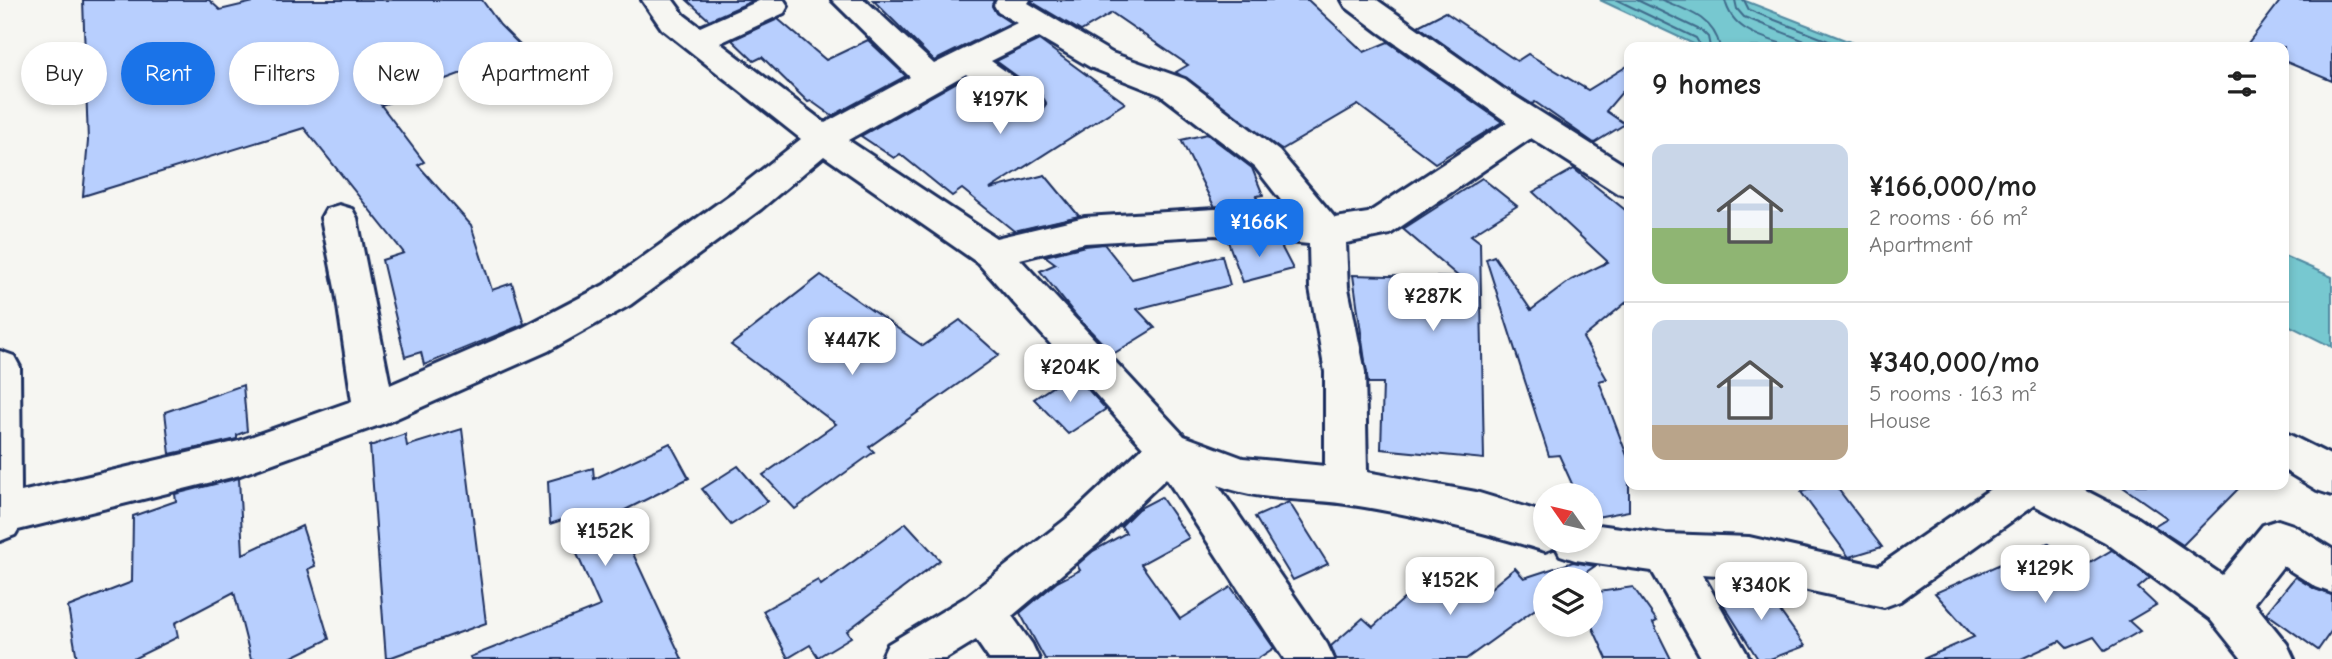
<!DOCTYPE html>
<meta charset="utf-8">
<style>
body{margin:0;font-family:"Comic Neue",sans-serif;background:#f6f6f6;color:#222;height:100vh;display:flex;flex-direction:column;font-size:26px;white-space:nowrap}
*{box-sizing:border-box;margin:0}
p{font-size:23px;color:#767676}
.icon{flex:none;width:38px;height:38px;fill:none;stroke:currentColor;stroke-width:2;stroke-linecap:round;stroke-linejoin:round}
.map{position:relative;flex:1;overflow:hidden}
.details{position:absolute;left:1624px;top:42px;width:665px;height:448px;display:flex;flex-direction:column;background:#fff;border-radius:14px;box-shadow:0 4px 10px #0003}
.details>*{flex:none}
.hud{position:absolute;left:21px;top:42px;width:665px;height:63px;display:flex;gap:14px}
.needle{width:46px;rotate:304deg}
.controls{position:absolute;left:1533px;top:483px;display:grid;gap:14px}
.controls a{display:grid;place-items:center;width:70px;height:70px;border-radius:50%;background:#fff;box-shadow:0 4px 10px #0003;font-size:35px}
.price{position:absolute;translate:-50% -60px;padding:0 16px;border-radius:14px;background:#fff;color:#222;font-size:23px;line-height:46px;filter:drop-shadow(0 2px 4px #0008)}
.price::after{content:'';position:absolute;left:50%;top:42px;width:21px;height:16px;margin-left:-10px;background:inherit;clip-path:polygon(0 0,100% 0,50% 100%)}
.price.on{background:#1a73e8;color:#fff}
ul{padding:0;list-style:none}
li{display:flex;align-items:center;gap:21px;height:175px;padding:0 28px}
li+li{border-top:2px solid #e0e0e0}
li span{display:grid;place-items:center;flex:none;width:196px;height:140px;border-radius:14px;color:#555}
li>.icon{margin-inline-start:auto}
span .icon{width:84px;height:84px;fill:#fffc;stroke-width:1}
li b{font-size:30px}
h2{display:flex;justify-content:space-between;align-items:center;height:84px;padding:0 28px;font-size:30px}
.tag{padding:0 24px;border-radius:32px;background:#fff;box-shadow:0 4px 10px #0003;font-size:24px;line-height:63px}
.tag.on{background:#1a73e8;color:#fff}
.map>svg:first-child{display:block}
.water{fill:#77c8d0;stroke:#528ba2;stroke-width:2}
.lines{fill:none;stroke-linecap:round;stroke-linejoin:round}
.shore{stroke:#406c8c;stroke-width:2}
.building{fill:#b8cffe;stroke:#1b2f5e;stroke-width:2}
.minor-casing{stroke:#1b2f5e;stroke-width:6}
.minor{fill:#f6f6f2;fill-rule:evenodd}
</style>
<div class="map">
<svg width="2332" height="659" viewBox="0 0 2332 659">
<rect width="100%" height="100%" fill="#f6f6f2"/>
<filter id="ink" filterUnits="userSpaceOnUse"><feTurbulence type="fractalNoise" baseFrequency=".0143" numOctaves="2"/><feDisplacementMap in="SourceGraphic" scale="14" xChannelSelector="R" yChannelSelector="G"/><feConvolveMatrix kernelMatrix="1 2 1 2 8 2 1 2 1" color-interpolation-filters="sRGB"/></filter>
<g filter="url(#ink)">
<g class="water">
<path d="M1600 0H1743L1863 47H1700Z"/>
<path d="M2284 256 2332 277V347L2284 323Z"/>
</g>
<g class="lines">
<g class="shore">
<path d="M1617 0 1696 38 1701 47"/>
<path d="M1637 0 1702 31 1708 37 1710 47"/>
<path d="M1662 0C1687 10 1714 18 1720 47"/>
<path d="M1725 0C1732 32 1765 38 1792 47"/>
<path d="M1735 0 1737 9 1744 17 1820 47"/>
<path d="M1744 0 1749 10 1844 47"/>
</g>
</g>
<g class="building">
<path d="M83 0H209L220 10 262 0H482L500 25 525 50 421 88 422 92 381 105 424 162 418 165 471 225 492 290 512 283 524 324 424 365 421 352 405 357 382 260 404 253 304 128 83 196 88 141Z"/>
<path d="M687 0H755L709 20Z"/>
<path d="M873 0H994L992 6 996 13 1011 23 934 61Z"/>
<path d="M1033 0H1308L1364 52 1388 42 1502 122 1435 163 1358 105 1281 150 1176 72 1188 65 1112 13 1081 31 1032 2Z"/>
<path d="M2281 0H2332V81L2284 61V47H2245Z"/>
<path d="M1445 12 1517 61 1528 54 1588 90 1629 65V84L1606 111 1625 124 1594 143 1535 102 1532 104 1503 86 1418 26Z"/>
<path d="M778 19 826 60 868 40 906 76 832 116 811 101 808 102 762 57 754 61 732 40Z"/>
<path d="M1039 40 1125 103 990 189 1045 175 1079 216 1014 231 962 189 952 196 900 154 894 158 861 136 966 77 1009 109 1029 115 1039 114 1046 104 1041 94 996 61Z"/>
<path d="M1207 134 1252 168 1263 195 1256 196 1263 211 1214 206 1181 140Z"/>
<path d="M1574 169 1629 213V300L1583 338 1607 379 1599 381 1629 461V511L1591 518V495H1577L1559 455 1549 456 1486 259 1494 256 1531 310 1571 280 1608 262 1533 192Z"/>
<path d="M1482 178 1517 206 1471 235 1480 242 1484 459 1381 449 1383 383H1368L1353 275 1460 278 1403 229Z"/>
<path d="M1227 239 1280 244 1293 269 1243 282Z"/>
<path d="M1104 244 1132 279 1222 256 1230 285 1137 309 1155 328 1113 354 1077 317 1040 271 1056 264 1045 256 1085 246Z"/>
<path d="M821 275 923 346 960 320 999 355 869 447 874 452 795 509 763 475 836 424 731 345Z"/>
<path d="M1073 373 1106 409 1068 434 1034 399Z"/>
<path d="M243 385 247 431 237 435V439L170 454 165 412Z"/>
<path d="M462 429 486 623 386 659 370 446 405 434 407 446Z"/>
<path d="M670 443 689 478 615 515 682 659H471L470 657 600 606 562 520 550 524 548 481 593 468 594 479Z"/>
<path d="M738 466 768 501 731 525 702 489Z"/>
<path d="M239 478 243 554 302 526 315 566 308 569 329 639 288 659H251L234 592 175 623 178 637 133 659H77L68 607 132 582 133 516 176 501 175 494Z"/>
<path d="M1825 485H1835L1882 547 1849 557 1801 492Z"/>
<path d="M2120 485H2242L2183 545 2154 526 2167 518Z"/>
<path d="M1161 497 1189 538 1141 564 1180 619 1231 587 1274 648 1257 659H1045L1020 613 1057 582 1080 570 1077 565 1093 551 1126 533 1121 526 1138 509Z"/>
<path d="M1289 502 1328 564 1293 580 1255 517Z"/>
<path d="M906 523 940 560 847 631 851 637 818 657 810 645 788 658 763 611 818 580 821 585Z"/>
<path d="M2048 543 2078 570 2112 550 2150 578 2138 588 2156 605 2129 621 2140 631 2105 651 2094 637 2067 648 2060 641 2021 659H1923L1974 637 1935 593Z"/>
<path d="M1573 562 1595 566 1576 579H1545V602L1466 659H1336L1331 646 1363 618 1373 627 1442 564 1481 596 1515 568 1524 578Z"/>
<path d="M2295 577 2315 589 2332 595V630L2318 650 2266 613Z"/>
<path d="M1757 581 1759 582 1805 646 1770 659H1758L1718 596Z"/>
<path d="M1633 587 1657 621 1653 623 1671 659H1607L1591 624V593Z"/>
</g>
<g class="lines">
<defs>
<g id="minor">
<path d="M642 0H673L684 15 700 27 761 0H784L788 6 784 13 720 43 825 123 910 77 832 0H865L934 64 1017 23 998 12 994 5 997 0H1030L1028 3 1112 53 1185 79 1279 151 1335 218 1368 213 1507 122 1379 32 1346 7 1342 0H1377L1502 88 1629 168V196L1617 193 1531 138 1390 234 1346 243 1348 288 1365 372 1367 472 1476 492 1545 513V541H1591V524L1665 534 1749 537 1879 566 1996 485H2075L2135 516 2222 575 2263 525 2278 520 2293 525 2332 549V593L2316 587 2283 566 2254 603 2287 644 2294 659H2242L2210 619 2105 542 2034 505 1900 601 1884 607 1749 577 1702 574 1750 659H1702L1652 571 1575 560 1560 555 1556 547 1545 551C1480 531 1413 514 1346 504 1303 498 1258 501 1218 485L1327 644 1334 659H1284L1166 478 1100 542 1012 616 1032 644 1039 659H989L976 640 945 659H881L888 644 966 597 1070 516 1143 447 978 263 824 156 761 209 630 305 548 351 388 422 240 475 18 530 15 535 0 541V351L14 356 20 367 21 492 239 441 352 401 336 293 321 218 326 209 339 205 352 209 357 218 390 385 520 329 604 285 735 191 801 139 662 29ZM1039 37 1090 67 1161 95 1255 167 1294 217 1215 209 1085 217 996 238 848 140 966 74C987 90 1012 118 1039 111L1044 103 1039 95 991 61ZM1215 235 1309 244 1310 288 1325 372V466L1243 458 1184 436 1020 259 1085 243Z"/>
<path d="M2284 432 2332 456V495L2317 490 2284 470Z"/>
</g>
</defs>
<use href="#minor" class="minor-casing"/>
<use href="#minor" class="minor"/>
</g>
</g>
</svg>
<div class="controls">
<a><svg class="needle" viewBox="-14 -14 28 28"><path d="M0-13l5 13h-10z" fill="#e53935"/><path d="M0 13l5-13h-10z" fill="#767676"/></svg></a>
<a><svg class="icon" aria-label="layers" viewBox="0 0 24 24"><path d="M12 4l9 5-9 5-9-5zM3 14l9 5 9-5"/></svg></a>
</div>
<b class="price" style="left:1000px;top:136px">¥197K</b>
<b class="price on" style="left:1259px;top:259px">¥166K</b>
<b class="price" style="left:1433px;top:333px">¥287K</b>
<b class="price" style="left:852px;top:377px">¥447K</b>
<b class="price" style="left:1070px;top:404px">¥204K</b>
<b class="price" style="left:605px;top:568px">¥152K</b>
<b class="price" style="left:2045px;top:605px">¥129K</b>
<b class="price" style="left:1450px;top:617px">¥152K</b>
<b class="price" style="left:1761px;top:622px">¥340K</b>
<div class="hud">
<a class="tag">Buy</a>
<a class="tag on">Rent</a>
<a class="tag">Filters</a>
<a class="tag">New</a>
<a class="tag">Apartment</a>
</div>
<section class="details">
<h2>9 homes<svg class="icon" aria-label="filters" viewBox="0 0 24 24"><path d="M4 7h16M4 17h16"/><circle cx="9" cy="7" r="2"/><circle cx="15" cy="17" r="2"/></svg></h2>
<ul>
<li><span style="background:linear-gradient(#c9d6e8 60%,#8fb573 0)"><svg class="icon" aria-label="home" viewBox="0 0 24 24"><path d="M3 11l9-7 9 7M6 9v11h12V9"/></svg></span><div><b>¥166,000/mo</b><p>2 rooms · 66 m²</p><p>Apartment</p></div></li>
<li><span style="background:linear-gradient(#c9d6e8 75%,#b9a48a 0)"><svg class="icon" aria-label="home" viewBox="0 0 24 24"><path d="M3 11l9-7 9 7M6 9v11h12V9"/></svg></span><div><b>¥340,000/mo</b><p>5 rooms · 163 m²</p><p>House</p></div></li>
</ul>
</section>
</div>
